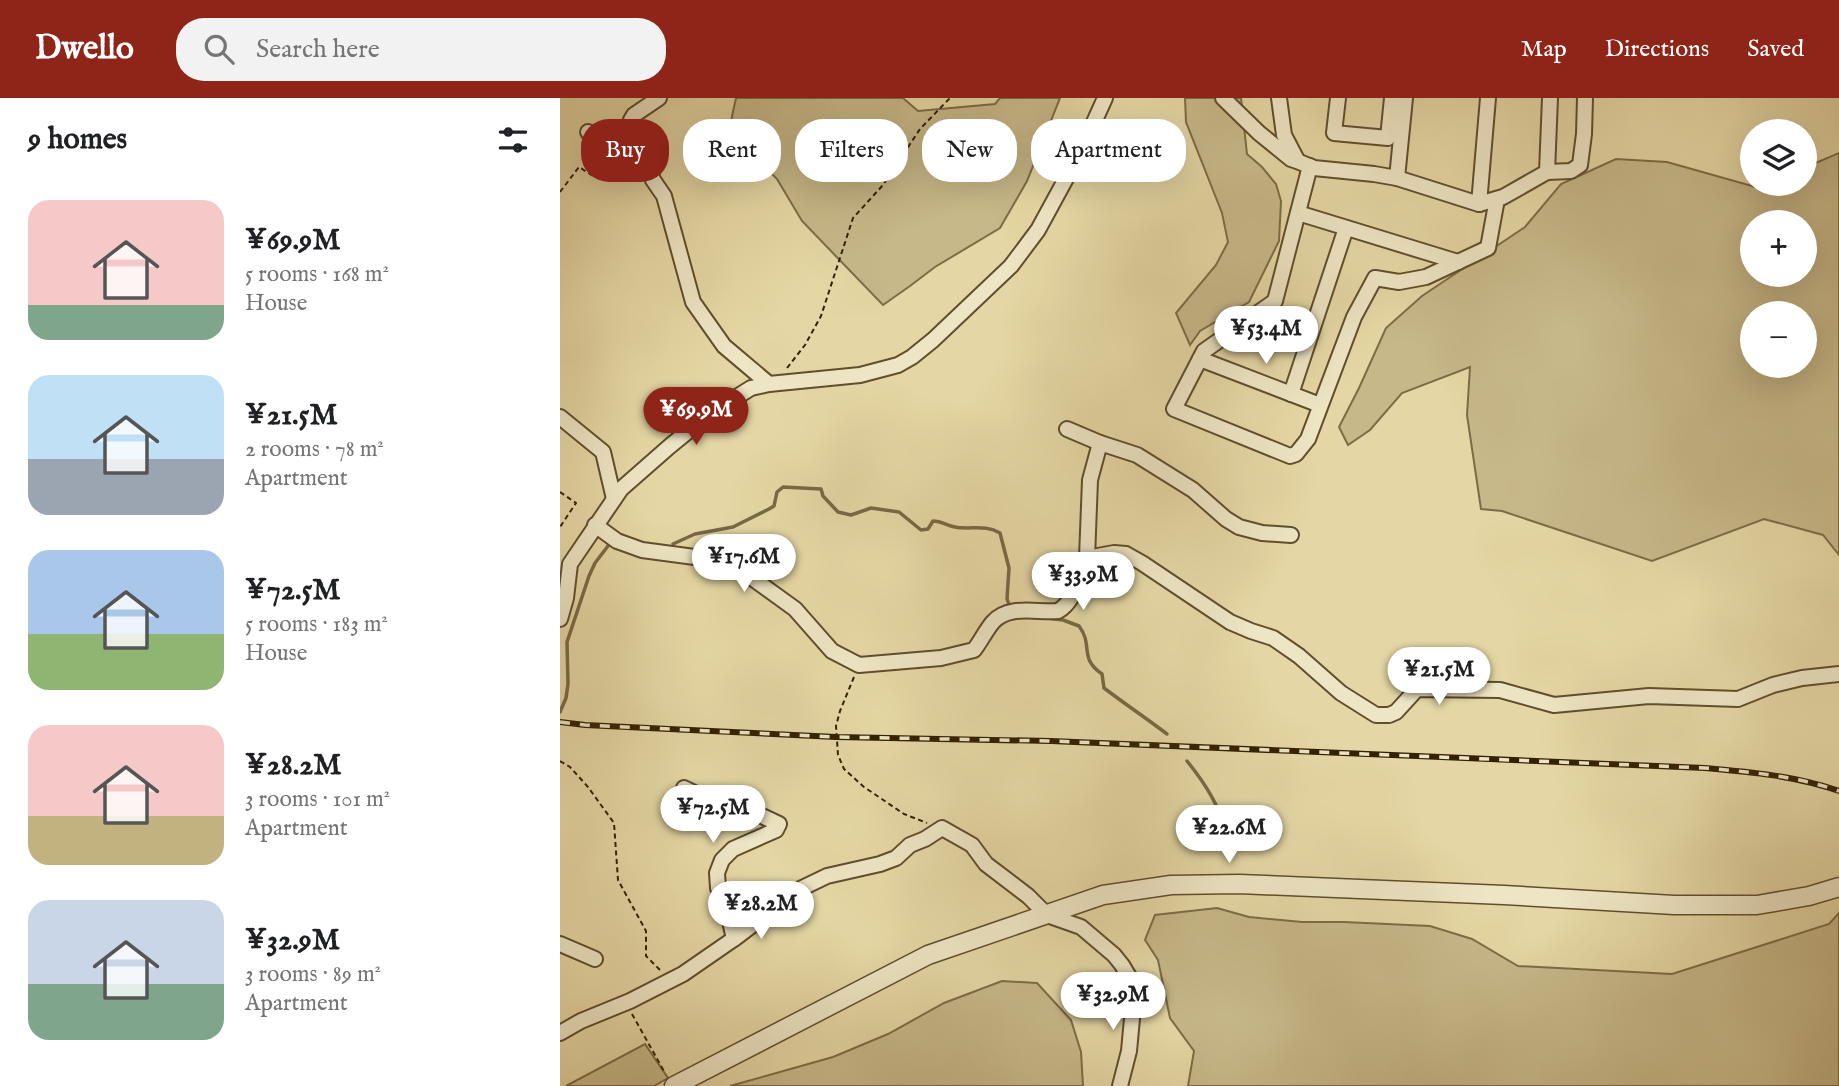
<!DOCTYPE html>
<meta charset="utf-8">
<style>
body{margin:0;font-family:"IM FELL English",serif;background:#f2f2f2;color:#202124;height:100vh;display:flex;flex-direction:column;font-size:26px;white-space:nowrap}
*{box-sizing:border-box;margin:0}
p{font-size:23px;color:#757577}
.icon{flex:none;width:38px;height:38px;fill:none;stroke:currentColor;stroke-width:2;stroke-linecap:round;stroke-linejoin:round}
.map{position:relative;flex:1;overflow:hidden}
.panel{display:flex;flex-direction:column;background:#fff;width:560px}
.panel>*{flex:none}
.hud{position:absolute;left:21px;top:21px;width:665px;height:63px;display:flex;gap:14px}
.buttons{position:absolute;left:1180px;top:21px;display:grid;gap:14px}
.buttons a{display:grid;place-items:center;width:77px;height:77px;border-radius:50%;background:#fff;box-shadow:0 7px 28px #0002;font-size:35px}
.price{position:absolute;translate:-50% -60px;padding:0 16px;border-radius:24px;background:#fff;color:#222;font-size:23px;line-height:46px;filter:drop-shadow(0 2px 4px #0008)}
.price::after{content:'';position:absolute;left:50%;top:42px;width:21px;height:16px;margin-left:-10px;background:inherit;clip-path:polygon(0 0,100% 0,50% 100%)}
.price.on{background:#8f2418;color:#fff}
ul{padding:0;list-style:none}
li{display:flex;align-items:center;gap:21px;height:175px;padding:0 28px}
li span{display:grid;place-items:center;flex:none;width:196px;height:140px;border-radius:21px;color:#555}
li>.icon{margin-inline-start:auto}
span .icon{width:84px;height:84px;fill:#fffc;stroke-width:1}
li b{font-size:30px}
h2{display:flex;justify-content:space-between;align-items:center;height:84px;padding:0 28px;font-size:30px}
.chip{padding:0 24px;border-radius:28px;background:#fff;box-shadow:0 7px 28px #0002;font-size:24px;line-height:63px}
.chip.on{background:#8f2418;color:#fff}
header{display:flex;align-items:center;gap:42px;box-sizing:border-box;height:98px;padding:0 35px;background:#8f2418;color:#fff}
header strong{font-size:33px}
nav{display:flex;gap:38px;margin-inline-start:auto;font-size:24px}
.search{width:490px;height:63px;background:#f2f2f2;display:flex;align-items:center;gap:18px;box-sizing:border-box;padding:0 24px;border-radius:28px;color:#757577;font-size:26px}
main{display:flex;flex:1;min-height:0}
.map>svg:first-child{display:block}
.green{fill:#c7b889;stroke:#7d6c46;stroke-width:2;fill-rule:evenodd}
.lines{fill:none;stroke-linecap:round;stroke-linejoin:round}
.stream{stroke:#796943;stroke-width:3.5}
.minor-casing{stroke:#604e2c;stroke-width:18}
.tertiary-casing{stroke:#604e2c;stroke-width:21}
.path{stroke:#332103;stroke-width:2;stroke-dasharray:5 3.5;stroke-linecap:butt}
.minor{stroke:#eee5c4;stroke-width:14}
.tertiary{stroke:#eee5c4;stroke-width:18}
.rail-casing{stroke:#332103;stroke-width:6}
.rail{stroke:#eee5c4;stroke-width:3.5;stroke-dasharray:10;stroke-linecap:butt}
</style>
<header>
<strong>Dwello</strong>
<div class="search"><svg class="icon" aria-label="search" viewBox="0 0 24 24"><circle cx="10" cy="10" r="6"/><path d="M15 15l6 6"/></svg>Search here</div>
<nav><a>Map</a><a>Directions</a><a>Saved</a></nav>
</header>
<main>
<section class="panel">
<h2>9 homes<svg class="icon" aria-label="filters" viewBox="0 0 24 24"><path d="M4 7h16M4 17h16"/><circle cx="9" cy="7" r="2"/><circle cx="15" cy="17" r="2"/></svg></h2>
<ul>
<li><span style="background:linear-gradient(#f6c9c9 75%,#7fa58c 0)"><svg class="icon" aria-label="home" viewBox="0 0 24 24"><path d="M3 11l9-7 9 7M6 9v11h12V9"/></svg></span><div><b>¥69.9M</b><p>5 rooms · 168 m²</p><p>House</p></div></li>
<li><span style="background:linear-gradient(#bfe0f5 60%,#9aa5b1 0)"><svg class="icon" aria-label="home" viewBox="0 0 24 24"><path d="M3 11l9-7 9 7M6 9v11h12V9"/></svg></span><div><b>¥21.5M</b><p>2 rooms · 78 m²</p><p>Apartment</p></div></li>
<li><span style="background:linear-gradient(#a9c7e8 60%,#8fb573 0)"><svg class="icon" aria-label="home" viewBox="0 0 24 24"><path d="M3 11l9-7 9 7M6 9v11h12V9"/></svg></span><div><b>¥72.5M</b><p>5 rooms · 183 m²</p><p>House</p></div></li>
<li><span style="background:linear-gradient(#f6c9c9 65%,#c2b280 0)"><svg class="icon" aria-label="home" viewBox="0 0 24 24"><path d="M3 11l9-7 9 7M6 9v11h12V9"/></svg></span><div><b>¥28.2M</b><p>3 rooms · 101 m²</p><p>Apartment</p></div></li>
<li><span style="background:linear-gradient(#c9d6e8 60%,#7fa58c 0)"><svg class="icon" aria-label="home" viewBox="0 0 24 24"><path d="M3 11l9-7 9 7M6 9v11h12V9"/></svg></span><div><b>¥32.9M</b><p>3 rooms · 89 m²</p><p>Apartment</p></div></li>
</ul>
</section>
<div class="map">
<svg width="1279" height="988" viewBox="0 0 1279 988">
<rect width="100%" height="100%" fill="#e5d7a5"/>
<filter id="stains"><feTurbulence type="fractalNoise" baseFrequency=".00286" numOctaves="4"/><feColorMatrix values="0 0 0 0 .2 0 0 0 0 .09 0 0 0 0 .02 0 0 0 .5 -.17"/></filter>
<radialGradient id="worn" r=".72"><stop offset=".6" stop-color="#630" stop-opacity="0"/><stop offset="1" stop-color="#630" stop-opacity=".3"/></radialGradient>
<g class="green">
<path d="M176 0H343L358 13 435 6 440 0H500L467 83 440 130 375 169 350 188 323 207 242 123 217 81 169 32Z"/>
<path d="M625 0H681L687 56 702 69 716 86 721 103 719 143 689 204 640 233 630 247 616 215 656 167 668 144 662 115 626 24Z"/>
<path d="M1279 55V457L1263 437 1204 421 1092 463 942 413 921 411 907 317 910 269 842 295 810 332 788 347 779 329 799 290 826 230 862 198 965 129 1001 86 1056 61 1107 64 1199 90 1209 86H1244V70ZM1192 124H1244V177H1192ZM1192 215H1244V268H1192Z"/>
<path d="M657 810 689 819 742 824H784L870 828 912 841 958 868 1112 876 1269 826 1279 815V988H628L634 953 610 920 598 862 585 842 595 817Z"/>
<path d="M442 883 477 885 511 922 521 954 523 988H170L273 959 328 936 384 905Z"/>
<path d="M85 946 108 980 94 988H6Z"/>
</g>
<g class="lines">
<g class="stream">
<path d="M113 446 135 436 173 429 209 411 214 408 217 394 223 389 261 391 263 398 278 414 291 417 311 410 339 414 361 432 368 431 373 423C382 423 387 428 395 429 411 432 425 426 440 435L449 470 447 501 450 509"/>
<path d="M486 520 503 522 519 528C534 548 518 559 542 576L544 590C565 606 586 620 607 636"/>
<path d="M0 614 6 600 8 586 7 544 29 478 35 465 51 444"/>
<path d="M627 663C648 689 657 706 669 737"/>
</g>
<defs>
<g id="minor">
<path d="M99 0 74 17 71 22 87 61 93 82 104 98 133 204 164 248 209 286"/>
<path d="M663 0 699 35 731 61 737 63 754 70 814 76 837 80 919 106 943 99 987 74 1011 73 1020 67 1024 36 1025 0"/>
<path d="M719 0 724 37 737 62"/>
<path d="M778 0 774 35 828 40 832 0"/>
<path d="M28 34 58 66 67 67 83 53"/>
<path d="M750 68 715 203 644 253 614 311 730 358 736 356 748 341 794 219 815 180 839 184 866 179 928 150 937 101"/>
<path d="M987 74 990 0"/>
<path d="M837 80 845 0"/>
<path d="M919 106 928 0"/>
<path d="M738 115 898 164"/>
<path d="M640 261 760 307"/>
<path d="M731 296 786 130"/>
<path d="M0 319 43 354 54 401"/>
<path d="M507 331 540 345 577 357 633 392 666 421 679 429 702 435 731 437"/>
<path d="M35 427 57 443 82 452 142 460 177 469 235 511 272 553 299 567 381 560 414 552C421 543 426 532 433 524 449 506 477 515 498 513 513 505 519 482 526 467L527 460 530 382 540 345"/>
<path d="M527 460 554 455 566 456 582 465 670 524 691 533 713 540 739 558 781 595 816 617H829L836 614 857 591 940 592 994 607 1089 598 1178 601 1213 587 1242 580 1279 576"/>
<path d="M0 521 6 500 10 466 61 391 110 348 148 317 191 290 209 286 300 277 338 267 352 259 373 242 451 168 478 132 521 53 545 0"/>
<path d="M124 690 149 702 187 711 219 726 216 732 173 751 162 762 157 775 158 790 167 810 174 841"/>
<path d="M0 846 35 861"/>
<path d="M0 935 21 923 70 903 123 876 178 838 240 791 267 778 320 766 336 760 350 747 365 741 382 730 412 747 426 766 468 798 487 817 521 829 554 857 562 867 571 882 574 899 569 953 560 988"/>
</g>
<path id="tertiary" d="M114 988 368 857 543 797 611 787 679 786 944 797 1114 807H1197L1249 798 1279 789"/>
</defs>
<use href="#minor" class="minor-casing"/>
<use href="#tertiary" class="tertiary-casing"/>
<g class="path">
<path d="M0 94 19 69 33 78"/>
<path d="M227 270 245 247 261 218 293 120 323 87 360 31 390 0"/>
<path d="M0 394 16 405 0 429"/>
<path d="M294 579 280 613 276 628 278 657 284 671 304 689 344 716 367 725"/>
<path d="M0 663 10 669 28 689 54 725 58 782 86 833V858L100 872"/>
<path d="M72 916 105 975"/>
</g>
<use href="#minor" class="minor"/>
<use href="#tertiary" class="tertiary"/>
<defs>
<path id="rail" d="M0 624 25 627 276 639 491 643 1145 670C1191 674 1236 678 1279 693"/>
</defs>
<use href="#rail" class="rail-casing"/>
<use href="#rail" class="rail"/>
</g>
<rect width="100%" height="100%" filter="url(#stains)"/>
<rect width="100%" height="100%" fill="url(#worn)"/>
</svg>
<div class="buttons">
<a><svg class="icon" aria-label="layers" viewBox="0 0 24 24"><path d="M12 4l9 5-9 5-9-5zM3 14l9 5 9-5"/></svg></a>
<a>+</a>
<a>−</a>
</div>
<b class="price" style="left:706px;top:268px">¥53.4M</b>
<b class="price on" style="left:136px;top:349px">¥69.9M</b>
<b class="price" style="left:184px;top:496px">¥17.6M</b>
<b class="price" style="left:523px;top:514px">¥33.9M</b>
<b class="price" style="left:879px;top:609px">¥21.5M</b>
<b class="price" style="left:153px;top:747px">¥72.5M</b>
<b class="price" style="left:669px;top:767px">¥22.6M</b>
<b class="price" style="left:201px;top:843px">¥28.2M</b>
<b class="price" style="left:553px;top:934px">¥32.9M</b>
<div class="hud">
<a class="chip on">Buy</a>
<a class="chip">Rent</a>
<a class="chip">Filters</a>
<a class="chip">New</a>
<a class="chip">Apartment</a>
</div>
</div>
</main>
